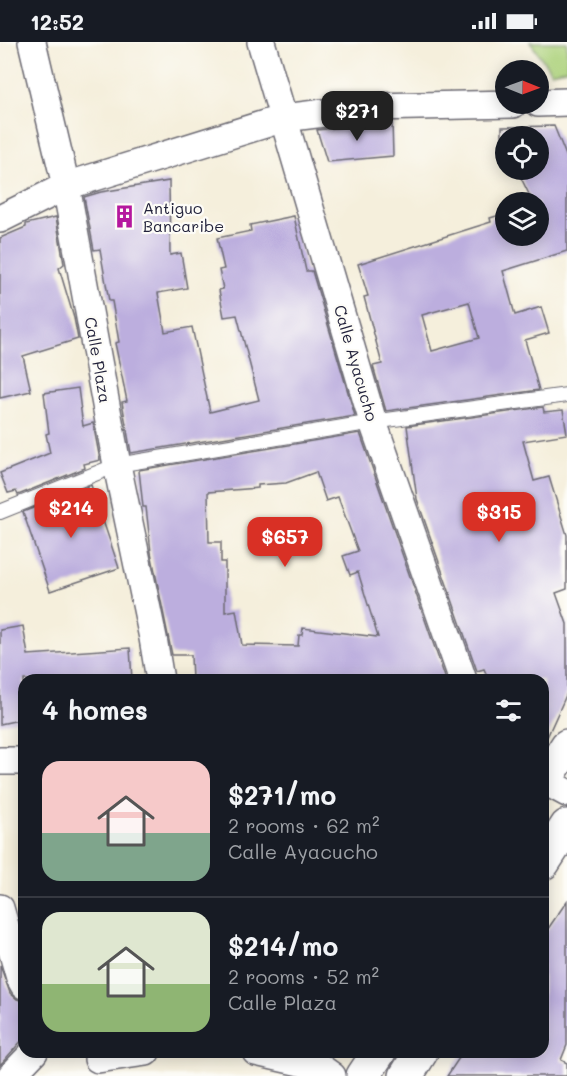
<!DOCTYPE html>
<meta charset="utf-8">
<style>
body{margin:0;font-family:Mali,sans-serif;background:#20242c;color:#f1f3f6;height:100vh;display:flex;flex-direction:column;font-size:22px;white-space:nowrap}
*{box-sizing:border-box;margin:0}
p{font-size:20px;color:#9ea1a6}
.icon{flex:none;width:33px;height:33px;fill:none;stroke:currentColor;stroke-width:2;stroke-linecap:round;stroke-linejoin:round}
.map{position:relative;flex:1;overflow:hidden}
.details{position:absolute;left:18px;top:632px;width:531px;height:384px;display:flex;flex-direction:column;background:#171b24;border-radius:18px;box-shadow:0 3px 15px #0003}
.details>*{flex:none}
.needle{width:39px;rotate:91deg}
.tools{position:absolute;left:495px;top:18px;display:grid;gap:12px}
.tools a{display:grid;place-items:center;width:54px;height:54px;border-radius:50%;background:#171b24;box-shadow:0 3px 15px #0003;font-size:30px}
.price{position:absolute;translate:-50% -51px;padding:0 14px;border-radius:12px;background:#d93025;color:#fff;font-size:20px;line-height:39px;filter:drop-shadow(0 2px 3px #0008)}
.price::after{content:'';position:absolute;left:50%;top:36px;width:18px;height:14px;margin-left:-9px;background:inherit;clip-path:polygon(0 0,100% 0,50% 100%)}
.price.on{background:#222;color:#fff}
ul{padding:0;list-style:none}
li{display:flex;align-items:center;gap:18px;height:150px;padding:0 24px}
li+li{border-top:2px solid #363941}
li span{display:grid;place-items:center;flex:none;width:168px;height:120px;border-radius:18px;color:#555}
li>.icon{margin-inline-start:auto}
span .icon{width:72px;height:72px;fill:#fffc;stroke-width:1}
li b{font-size:26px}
h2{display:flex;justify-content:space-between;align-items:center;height:72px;padding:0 24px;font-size:26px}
.status{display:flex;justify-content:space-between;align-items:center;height:42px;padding:0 30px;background:#171b24;direction:ltr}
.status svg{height:16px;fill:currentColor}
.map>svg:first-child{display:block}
.green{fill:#acd17a;stroke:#677a5a;stroke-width:1.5}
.building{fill:#bcaede;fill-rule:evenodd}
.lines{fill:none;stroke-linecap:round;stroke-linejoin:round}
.service-casing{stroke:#6c6a73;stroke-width:16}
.minor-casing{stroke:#6c6a73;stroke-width:30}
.primary-casing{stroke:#6c6a73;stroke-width:36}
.service{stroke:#fff;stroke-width:14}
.minor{stroke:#fff;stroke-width:27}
.primary{stroke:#fff;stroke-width:33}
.labels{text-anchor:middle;stroke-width:4.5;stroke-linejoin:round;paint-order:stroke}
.poi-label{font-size:16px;fill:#22223b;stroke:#fdfcf7;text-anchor:start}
.street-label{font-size:16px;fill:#22223b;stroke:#fdfcf7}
</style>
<div class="status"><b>12:52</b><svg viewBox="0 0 49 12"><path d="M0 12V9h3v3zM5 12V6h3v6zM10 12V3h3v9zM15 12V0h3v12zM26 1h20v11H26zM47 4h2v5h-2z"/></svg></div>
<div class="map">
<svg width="567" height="1034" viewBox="0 0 567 1034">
<rect width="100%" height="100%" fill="#fdfcf7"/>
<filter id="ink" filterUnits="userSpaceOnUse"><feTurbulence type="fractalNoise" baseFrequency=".0167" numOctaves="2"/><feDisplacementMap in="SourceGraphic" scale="12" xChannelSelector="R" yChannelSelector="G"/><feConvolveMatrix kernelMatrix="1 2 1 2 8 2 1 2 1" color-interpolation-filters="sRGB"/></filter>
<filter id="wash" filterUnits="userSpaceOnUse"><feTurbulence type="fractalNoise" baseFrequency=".008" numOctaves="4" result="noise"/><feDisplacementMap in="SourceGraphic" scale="24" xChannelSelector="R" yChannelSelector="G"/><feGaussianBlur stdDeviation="1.35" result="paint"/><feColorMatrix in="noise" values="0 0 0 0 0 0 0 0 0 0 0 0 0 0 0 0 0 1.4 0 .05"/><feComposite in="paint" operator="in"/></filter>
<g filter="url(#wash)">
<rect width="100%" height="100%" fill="#f5efdc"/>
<path class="green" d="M530 0H567V27L551 30Z"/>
<g id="blocks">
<g class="building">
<path d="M392 80 393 114 327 120 317 88Z"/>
<path d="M554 84 567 116V209L503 229 515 273 541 265 549 291 525 298 539 348 386 369 373 324 382 322 364 255 368 254 358 222 491 180 490 176 506 171V194H538V160H533L517 128H538V94H506V119H502V85ZM469 260 479 296 432 309 422 273Z"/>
<path d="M169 139 170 213 181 211 187 246 158 251 165 290 192 285 210 370 259 358 237 273 224 275 219 248 223 247 219 228 224 227 217 196 251 189 250 183 294 174 306 229H312L355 374 131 411 122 360 127 359 115 301 119 300 112 259H109L100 207 94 208 84 155 101 150Z"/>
<path d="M56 175 64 222 59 226 74 276 78 297 23 314 31 349 0 356V196L26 185V182Z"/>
<path d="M78 346 83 384 93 381 100 418 84 422 85 426 18 453 16 449 8 451 0 431 50 411 46 392 49 391 44 351Z"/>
<path d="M543 365 544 370 563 368 567 392 523 399 534 439 549 435 567 493V547L556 551 567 582V651L543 704V638H489L484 627 477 629 417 457 407 384Z"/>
<path d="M360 391 446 638H192L191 613H172L151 510 146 465H143L139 428ZM316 430 326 459 338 455 358 509 343 514 350 533 358 530 378 595 303 586 302 593H299L298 604 242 603 236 568 225 570V520H221V500H209L208 450 258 446V443L286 441Z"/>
<path d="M91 443 119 526 50 549 23 470Z"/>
<path d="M23 584 28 613 130 606 132 638H24V677L0 682V588Z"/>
<path d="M567 859V1003L561 1018 567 1021V1034H447L463 1010H543V894Z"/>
<path d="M0 923 10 951 17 957 24 959V996L0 1023Z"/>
</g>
</g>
</g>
<g filter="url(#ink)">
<use href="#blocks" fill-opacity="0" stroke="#6c6a73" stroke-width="1.5"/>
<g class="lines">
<defs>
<path id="service" d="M0 470 117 423 373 380 567 353"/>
<g id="minor">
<path d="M32 0 66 144 117 423 153 596 160 638"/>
<path d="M261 0 373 380 463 638"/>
<path d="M538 61 567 60"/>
<path d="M0 177 66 144 284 76 372 65 513 62"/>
<path d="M0 719H24"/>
<path d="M543 738 567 751"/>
<path d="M0 866 20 936 24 943"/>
<path d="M256 1010 318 1024 332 1034"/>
<path d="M98 1017 146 1010"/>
<path d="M11 1034 34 1010"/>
</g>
<g id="primary">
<path d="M543 741 567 704"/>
<path d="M543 821 567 784"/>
<path d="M363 1034 379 1010"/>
<path d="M406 1034 421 1010"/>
</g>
</defs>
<use href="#service" class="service-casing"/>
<use href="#minor" class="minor-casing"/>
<use href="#primary" class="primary-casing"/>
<use href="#service" class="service"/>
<use href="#minor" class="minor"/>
<use href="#primary" class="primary"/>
</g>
</g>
<defs>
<symbol id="building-bare" viewBox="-9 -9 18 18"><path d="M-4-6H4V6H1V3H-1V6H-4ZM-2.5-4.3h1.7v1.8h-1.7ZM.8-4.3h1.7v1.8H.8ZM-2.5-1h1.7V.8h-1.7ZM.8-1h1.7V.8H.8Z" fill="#b5179e" stroke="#fdfcf7" stroke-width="2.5" paint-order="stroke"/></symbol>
</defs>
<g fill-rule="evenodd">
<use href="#building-bare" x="108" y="158" width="33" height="33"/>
</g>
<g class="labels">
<g class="poi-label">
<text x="143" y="172">Antiguo<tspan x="143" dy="18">Bancaribe</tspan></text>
</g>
<g class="street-label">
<text transform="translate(98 318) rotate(80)" y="6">Calle Plaza</text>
<text transform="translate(356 321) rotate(74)" y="6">Calle Ayacucho</text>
</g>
</g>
</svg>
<div class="tools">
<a><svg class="needle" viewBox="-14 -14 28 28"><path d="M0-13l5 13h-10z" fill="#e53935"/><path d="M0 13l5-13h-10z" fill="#9ea1a6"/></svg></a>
<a><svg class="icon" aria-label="locate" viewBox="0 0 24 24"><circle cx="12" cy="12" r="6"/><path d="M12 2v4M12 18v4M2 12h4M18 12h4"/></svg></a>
<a><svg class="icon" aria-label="layers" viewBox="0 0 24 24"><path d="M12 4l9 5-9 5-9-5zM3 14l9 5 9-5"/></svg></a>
</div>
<b class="price on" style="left:357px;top:100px">$271</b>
<b class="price" style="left:71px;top:497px">$214</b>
<b class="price" style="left:499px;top:501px">$315</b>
<b class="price" style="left:285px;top:526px">$657</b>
<section class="details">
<h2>4 homes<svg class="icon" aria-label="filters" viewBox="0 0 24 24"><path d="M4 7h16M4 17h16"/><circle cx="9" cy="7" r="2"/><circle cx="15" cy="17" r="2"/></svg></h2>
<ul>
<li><span style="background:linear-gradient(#f6c9c9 60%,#7fa58c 0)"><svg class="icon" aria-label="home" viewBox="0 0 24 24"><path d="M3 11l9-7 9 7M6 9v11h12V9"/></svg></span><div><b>$271/mo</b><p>2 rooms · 62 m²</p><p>Calle Ayacucho</p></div></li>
<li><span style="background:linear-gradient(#dfe7d0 60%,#8fb573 0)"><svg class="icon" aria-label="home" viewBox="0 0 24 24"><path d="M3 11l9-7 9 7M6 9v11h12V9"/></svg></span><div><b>$214/mo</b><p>2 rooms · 52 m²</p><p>Calle Plaza</p></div></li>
</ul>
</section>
</div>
